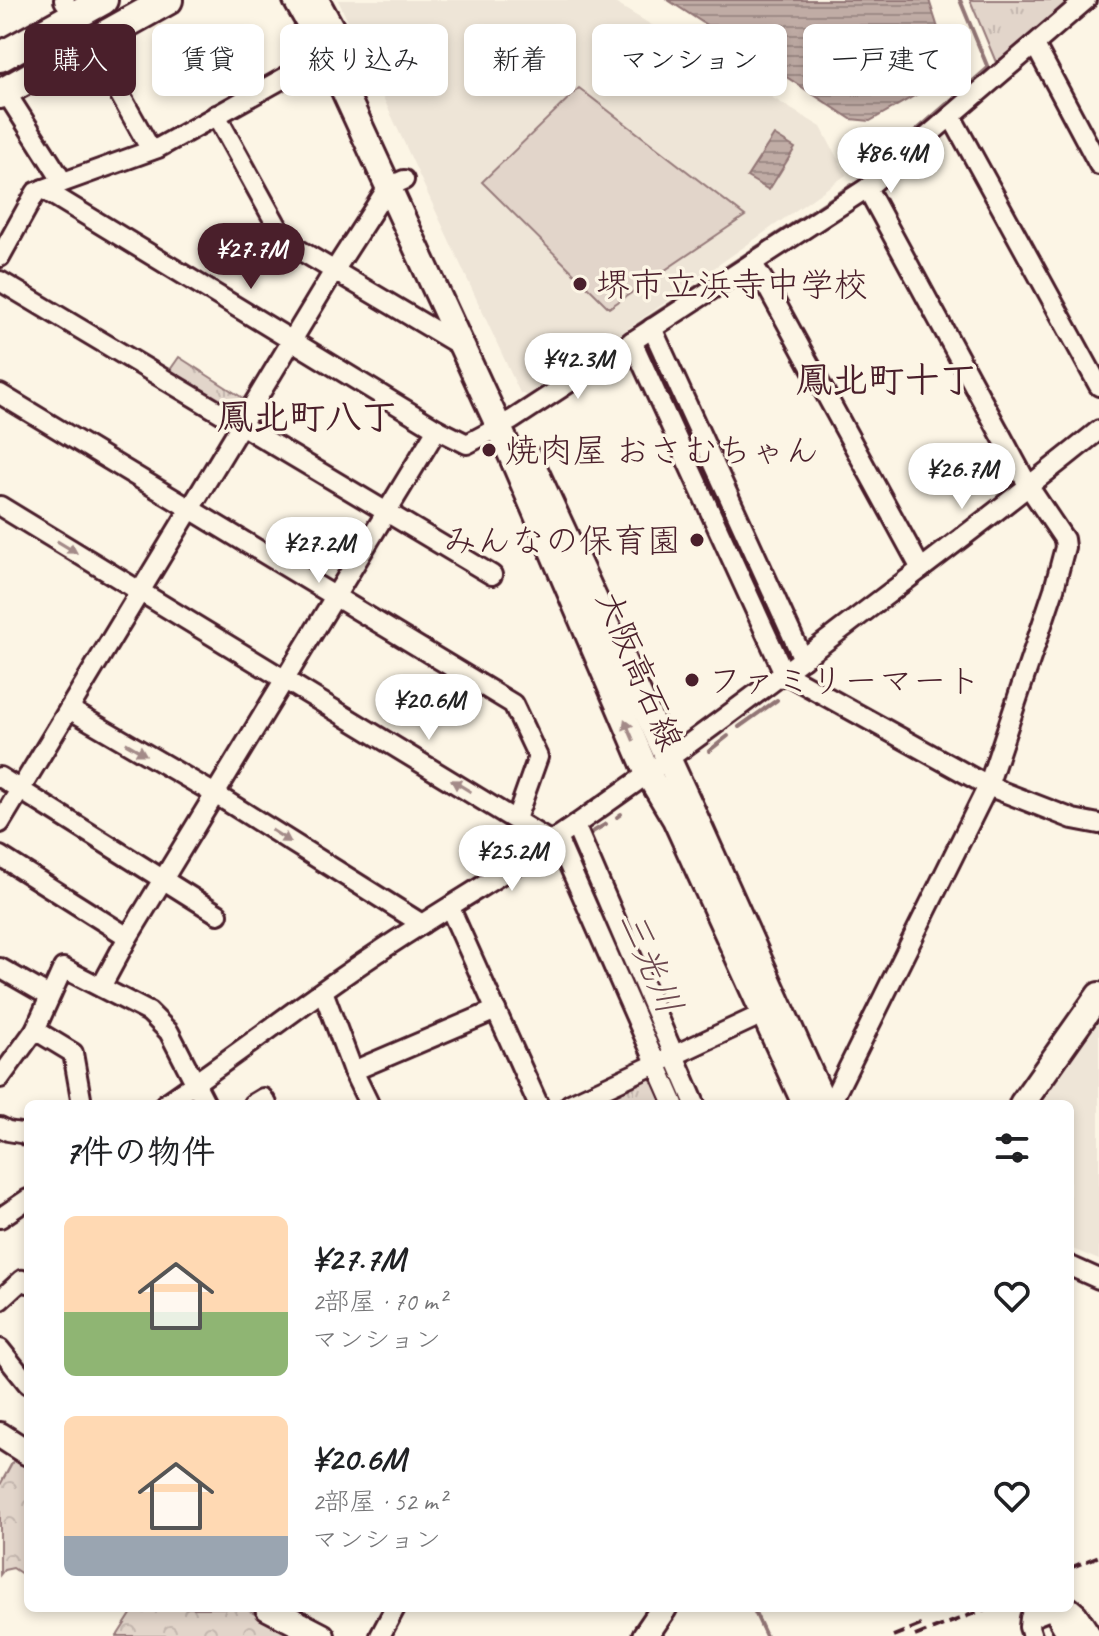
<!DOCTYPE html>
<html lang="ja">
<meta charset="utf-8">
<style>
body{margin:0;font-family:Caveat,"Klee One",sans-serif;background:#f2f2f2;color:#202124;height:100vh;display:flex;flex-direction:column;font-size:30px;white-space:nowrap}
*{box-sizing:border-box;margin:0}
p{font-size:26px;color:#757577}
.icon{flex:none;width:44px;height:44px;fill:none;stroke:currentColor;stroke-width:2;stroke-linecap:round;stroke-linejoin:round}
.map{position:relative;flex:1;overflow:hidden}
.details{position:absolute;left:24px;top:1100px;width:1050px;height:512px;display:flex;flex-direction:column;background:#fff;border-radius:12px;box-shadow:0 4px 12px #0003}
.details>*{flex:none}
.banner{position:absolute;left:24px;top:24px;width:1052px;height:72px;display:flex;gap:16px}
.price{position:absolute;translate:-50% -68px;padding:0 18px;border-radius:28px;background:#fff;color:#222;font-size:26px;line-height:52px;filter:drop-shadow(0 2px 4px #0008)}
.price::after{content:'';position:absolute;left:50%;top:48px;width:24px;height:18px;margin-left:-12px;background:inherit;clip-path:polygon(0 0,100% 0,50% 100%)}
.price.current{background:#4a1f2b;color:#fff}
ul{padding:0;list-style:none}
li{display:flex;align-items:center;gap:24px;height:200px;padding:0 40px}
li span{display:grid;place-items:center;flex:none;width:224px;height:160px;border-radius:12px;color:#555}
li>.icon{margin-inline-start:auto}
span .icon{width:96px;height:96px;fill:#fffc;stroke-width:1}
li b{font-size:34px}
h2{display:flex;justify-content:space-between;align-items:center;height:96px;padding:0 40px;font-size:34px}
.pill{padding:0 28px;border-radius:12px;background:#fff;box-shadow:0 4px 12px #0003;font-size:28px;line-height:72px}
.pill.current{background:#4a1f2b;color:#fff}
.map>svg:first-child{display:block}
.built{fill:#eee5d7}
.grass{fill:#e2d5ca;stroke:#967a7a;stroke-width:2}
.forest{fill:url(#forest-crowns);stroke:#967a7a;stroke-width:2}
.park{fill:url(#park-tufts);stroke:#967a7a;stroke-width:2}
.water{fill:url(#water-rules);stroke:#917474;stroke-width:2}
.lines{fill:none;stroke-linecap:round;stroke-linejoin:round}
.stream{stroke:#917474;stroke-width:4}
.minor-casing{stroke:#4a1f2b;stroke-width:24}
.major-casing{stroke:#4a1f2b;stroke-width:30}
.highway-casing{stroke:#4a1f2b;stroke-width:34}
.minor{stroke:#fcf5e5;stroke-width:18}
.major{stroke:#fcf5e5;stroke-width:24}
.highway{stroke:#fcf5e5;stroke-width:28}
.rail{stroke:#4a1f2b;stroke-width:4;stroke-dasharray:12 6;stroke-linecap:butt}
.oneway{fill:#a38a88}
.poi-dot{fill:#4a1f2b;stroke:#fcf5e5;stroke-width:3}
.labels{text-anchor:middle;stroke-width:7;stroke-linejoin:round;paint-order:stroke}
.poi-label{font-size:34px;fill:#4a1f2b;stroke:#fcf5e5;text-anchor:start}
.street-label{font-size:34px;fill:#4a1f2b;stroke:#fcf5e5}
.neighbourhood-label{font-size:36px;font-weight:bold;fill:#4a1f2b;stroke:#fcf5e5}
.water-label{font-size:36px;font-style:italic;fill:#6d4950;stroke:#fcf5e5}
</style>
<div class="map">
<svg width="1099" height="1636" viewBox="0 0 1099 1636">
<defs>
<pattern id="forest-crowns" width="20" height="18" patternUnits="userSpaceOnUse" patternTransform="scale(2)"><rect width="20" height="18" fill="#e2d5ca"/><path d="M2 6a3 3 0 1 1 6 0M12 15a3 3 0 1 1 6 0" fill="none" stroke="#c3b6ae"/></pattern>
<pattern id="park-tufts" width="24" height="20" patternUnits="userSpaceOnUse" patternTransform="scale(2)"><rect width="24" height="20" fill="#e2d5ca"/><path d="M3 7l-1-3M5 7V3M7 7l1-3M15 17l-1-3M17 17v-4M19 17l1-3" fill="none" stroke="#c3b6ae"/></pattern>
<pattern id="water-rules" width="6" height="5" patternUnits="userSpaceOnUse" patternTransform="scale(2)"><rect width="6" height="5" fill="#c0aca5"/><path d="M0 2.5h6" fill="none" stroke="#9e8b87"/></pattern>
</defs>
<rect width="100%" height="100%" fill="#fcf5e5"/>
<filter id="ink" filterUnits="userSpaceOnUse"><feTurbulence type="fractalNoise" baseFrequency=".0125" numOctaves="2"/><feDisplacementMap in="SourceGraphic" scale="16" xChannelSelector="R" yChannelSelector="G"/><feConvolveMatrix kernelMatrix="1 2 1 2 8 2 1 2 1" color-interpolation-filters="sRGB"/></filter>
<g filter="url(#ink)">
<g class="built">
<path d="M338 0H610L821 127 846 175 531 397 520 393Z"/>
<path d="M1099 1020V1260L1070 1248V1104H1039Z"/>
</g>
<path class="grass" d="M579 88 745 216 609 308 482 182Z"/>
<g class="forest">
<path d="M13 1461H17L28 1468V1578L13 1568 4 1570 0 1575V1485Z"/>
<path d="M135 1608H244L287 1632 289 1636H117Z"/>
</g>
<g class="park">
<path d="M970 0H1071L1072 2 998 67Z"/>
<path d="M179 357 249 402 244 410 237 412 170 370Z"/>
<path d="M652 1073 670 1104H584Z"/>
</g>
<g class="water">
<path d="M668 0H929L938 28 934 53 921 92 870 121 851 119Z"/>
<path d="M774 135 795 148 769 190 747 177Z"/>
</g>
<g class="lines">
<g class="stream">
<path d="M870 171 988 68 960 0"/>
<path d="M639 327 638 325 852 185"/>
<path d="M646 343 666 386"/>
<path d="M669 392 719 503"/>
<path d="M722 509 787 655"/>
<path d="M739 727 777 700"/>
<path d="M709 751 728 736"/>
<path d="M617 817 621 814"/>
<path d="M589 834 606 824"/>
<path d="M575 844 571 846 662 1053"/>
<path d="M668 1067 675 1083"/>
<path d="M753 1608 766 1636"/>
</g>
<defs>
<g id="minor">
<path d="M64 0 65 2"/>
<path d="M91 43 151 150"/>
<path d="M1035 45 1099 165"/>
<path d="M5 91 63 182"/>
<path d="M216 115 286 242 461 346"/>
<path d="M951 116 1099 386"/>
<path d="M43 189 437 429 467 444 512 420 867 188 1086 0"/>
<path d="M0 257 36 192 158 148 327 54"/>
<path d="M752 263 765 283 921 569"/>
<path d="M0 281 492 575"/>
<path d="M652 328 803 659"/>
<path d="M632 341 784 673 988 786 1073 819 1099 824"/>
<path d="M0 394 513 704 538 757 516 819"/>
<path d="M0 506 551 842"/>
<path d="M69 709 215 794 422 924"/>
<path d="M0 777 218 914"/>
<path d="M0 823 334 271 388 187 404 180"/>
<path d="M575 825 695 1104"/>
<path d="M557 838 674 1104"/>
<path d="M0 856 128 937"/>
<path d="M450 908 538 1104"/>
<path d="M0 968 49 996"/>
<path d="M101 987 128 937 437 429"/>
<path d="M323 991 353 1071 369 1104"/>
<path d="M35 1030 73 1053 82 1104"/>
<path d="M353 1071 496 1010"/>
<path d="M0 1078 35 1030 63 968 149 1012 169 1032 206 1104"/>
<path d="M834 1097 988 786 1054 589 1065 547 1064 539 1029 487 867 188"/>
<path d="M165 1104C251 1045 333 979 422 924 464 897 507 872 549 843 652 773 752 698 851 622 934 559 1018 496 1099 430"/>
<path d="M253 1104 263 1098 267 1104"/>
<path d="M570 1104 752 1019"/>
<path d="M0 1127 8 1131 26 1134 28 1137"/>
<path d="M0 1218 28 1199"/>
<path d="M1070 1266 1099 1279"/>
<path d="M0 1300 22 1280 28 1283"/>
<path d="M0 1349 28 1384"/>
<path d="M1070 1607 1077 1613 1092 1636"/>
<path d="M380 1636 395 1608"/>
<path d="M1032 1636 1029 1627 1030 1618 1055 1608"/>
</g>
<g id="major">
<path d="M296 0 327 54 499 427 648 774 675 819 805 1104"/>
<path d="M316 0 338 40"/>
<path d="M530 459 692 810 824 1104"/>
<path d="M1022 1104 1099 995"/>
<path d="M0 1435 28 1453"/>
<path d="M268 1608 322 1636"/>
<path d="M1059 1615 1071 1636"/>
<path d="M645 1636 664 1608"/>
</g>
<g id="highway">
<path d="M0 57 103 0"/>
<path d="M0 94 168 0"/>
</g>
</defs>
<use href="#minor" class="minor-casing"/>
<use href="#major" class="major-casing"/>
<use href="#highway" class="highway-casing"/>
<use href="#minor" class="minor"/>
<use href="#major" class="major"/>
<use href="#highway" class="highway"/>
<g class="rail">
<path d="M1070 1568 1099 1556"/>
<path d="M893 1636 923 1624"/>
<path d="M915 1636 988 1608"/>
</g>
</g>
<defs><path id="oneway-solid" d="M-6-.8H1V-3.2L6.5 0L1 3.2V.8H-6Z" transform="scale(2)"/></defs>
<g class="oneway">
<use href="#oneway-solid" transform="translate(67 547) rotate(31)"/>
<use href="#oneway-solid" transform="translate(629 730) rotate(-113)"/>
<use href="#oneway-solid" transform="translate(136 749) rotate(30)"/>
<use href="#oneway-solid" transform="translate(461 786) rotate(-149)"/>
<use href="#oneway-solid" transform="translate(281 836) rotate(32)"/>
</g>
</g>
<g class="poi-dot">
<circle cx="580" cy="284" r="8"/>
<circle cx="489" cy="450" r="8"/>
<circle cx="697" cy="540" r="8"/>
<circle cx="692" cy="680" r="8"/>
</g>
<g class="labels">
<g class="poi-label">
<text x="596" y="296">堺市立浜寺中学校</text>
<text x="505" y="462">焼肉屋 おさむちゃん</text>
<text x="681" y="552" text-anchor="end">みんなの保育園</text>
<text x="708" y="692">ファミリーマート</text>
</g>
<g class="street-label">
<text transform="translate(640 670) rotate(67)" y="12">大阪高石線</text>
</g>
<g class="neighbourhood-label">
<text x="886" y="392">鳳北町十丁</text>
<text x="307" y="429">鳳北町八丁</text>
</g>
<g class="water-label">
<text transform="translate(652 962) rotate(67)" y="13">三光川</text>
</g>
</g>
</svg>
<b class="price" style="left:891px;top:195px">¥86.4M</b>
<b class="price current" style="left:251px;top:291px">¥27.7M</b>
<b class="price" style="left:578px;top:401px">¥42.3M</b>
<b class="price" style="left:962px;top:511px">¥26.7M</b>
<b class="price" style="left:319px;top:585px">¥27.2M</b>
<b class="price" style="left:429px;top:742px">¥20.6M</b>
<b class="price" style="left:512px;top:893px">¥25.2M</b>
<div class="banner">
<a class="pill current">購入</a>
<a class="pill">賃貸</a>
<a class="pill">絞り込み</a>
<a class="pill">新着</a>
<a class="pill">マンション</a>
<a class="pill">一戸建て</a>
</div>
<section class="details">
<h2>7件の物件<svg class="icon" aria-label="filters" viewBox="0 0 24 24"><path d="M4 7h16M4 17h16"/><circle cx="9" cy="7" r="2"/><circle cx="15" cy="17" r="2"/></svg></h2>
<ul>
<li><span style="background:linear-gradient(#ffd9b3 60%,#8fb573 0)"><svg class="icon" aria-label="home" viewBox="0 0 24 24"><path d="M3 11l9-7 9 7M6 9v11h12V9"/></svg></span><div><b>¥27.7M</b><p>2部屋 · 70 m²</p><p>マンション</p></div><svg class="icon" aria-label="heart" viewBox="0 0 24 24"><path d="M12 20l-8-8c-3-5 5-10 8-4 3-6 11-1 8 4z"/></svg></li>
<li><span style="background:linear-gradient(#ffd9b3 75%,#9aa5b1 0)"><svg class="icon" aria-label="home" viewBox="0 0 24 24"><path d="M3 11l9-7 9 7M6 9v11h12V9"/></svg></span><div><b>¥20.6M</b><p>2部屋 · 52 m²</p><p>マンション</p></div><svg class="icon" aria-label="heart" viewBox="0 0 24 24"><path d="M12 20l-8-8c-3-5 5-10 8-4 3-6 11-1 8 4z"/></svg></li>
</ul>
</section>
</div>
